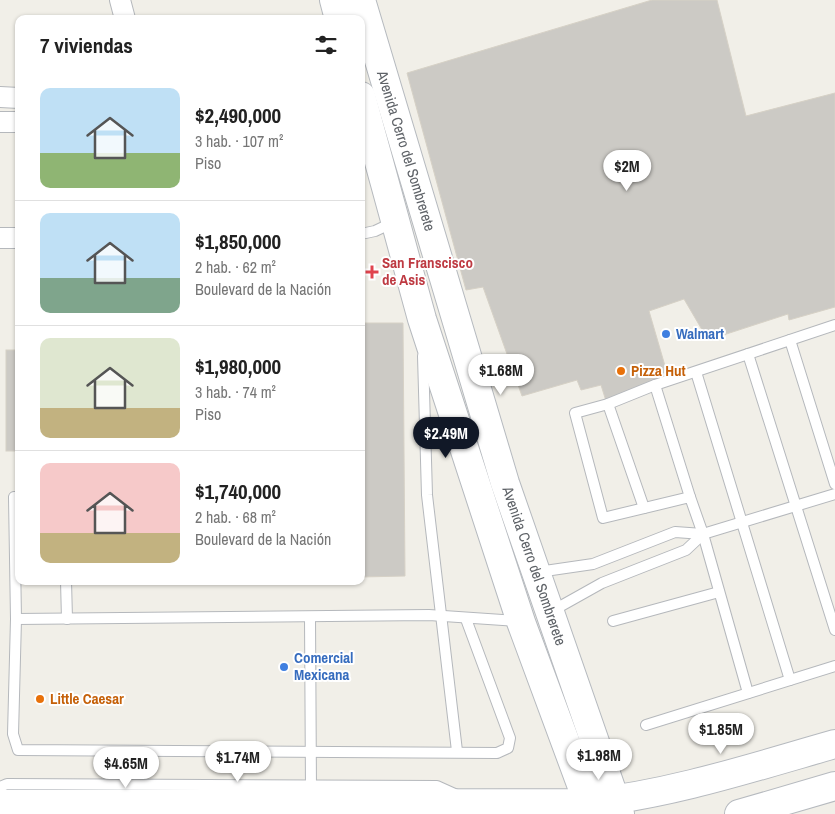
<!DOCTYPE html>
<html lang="es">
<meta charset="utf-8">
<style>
body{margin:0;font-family:"Archivo Narrow",sans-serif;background:#f6f6f6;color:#222;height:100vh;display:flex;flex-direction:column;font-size:19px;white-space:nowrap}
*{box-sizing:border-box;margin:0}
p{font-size:16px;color:#767676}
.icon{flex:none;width:28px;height:28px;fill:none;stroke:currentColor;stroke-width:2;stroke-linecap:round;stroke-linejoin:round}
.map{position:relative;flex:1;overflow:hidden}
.details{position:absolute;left:15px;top:15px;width:350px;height:570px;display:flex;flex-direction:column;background:#fff;border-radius:10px;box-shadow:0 1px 4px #0004}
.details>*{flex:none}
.price{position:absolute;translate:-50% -42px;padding:0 11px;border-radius:18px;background:#fff;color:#222;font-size:16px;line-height:32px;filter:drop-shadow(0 1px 2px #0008)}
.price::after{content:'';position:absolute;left:50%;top:30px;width:15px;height:11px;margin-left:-8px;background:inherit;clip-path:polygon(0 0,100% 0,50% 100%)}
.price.selected{background:#111827;color:#fff}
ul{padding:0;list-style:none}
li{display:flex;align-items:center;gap:15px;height:125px;padding:0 25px}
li+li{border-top:1px solid #e0e0e0}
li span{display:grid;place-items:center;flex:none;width:140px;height:100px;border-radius:10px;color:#555}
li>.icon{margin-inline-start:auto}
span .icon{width:60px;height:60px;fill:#fffc;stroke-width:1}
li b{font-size:21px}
h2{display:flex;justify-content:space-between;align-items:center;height:60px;padding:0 25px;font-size:21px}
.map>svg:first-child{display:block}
.building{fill:#cccac5;stroke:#d6d1c6}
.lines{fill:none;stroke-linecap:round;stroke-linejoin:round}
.service-casing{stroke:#b5b8bc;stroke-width:12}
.minor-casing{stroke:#b5b8bc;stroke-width:22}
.secondary-casing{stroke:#b6babf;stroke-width:30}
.service{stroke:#fff;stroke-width:10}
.minor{stroke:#fff;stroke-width:20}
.secondary{stroke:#fff;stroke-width:28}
.health-dot{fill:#e0444e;stroke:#fff;stroke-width:2}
.shop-dot{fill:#3f7fe0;stroke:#fff;stroke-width:2}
.food-dot{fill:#e8710a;stroke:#fff;stroke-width:2}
.labels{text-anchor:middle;stroke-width:4;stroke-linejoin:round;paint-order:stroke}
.street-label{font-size:15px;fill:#5f6368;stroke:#fff}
.health-label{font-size:15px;font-weight:bold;fill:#be3a42;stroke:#fff;text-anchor:start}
.shop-label{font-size:15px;font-weight:bold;fill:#366cbe;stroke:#fff;text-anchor:start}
.food-label{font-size:15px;font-weight:bold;fill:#c56008;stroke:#fff;text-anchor:start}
</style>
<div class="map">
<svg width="835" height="814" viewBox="0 0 835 814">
<rect width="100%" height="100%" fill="#f1efe8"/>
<g class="building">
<path d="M652 0H717L746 116 835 93V307L789 320 788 314 708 340 684 299 649 311 670 383 606 401 601 385 581 390 577 380 522 396 483 287 466 290 407 73Z"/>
<path d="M361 323H403L405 576 361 577Z"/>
<rect x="6" y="350" width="13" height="101"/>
</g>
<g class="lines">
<defs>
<g id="service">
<path d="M361 234 375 231 394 222"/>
<path d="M790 340 835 484"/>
<path d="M748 354 835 630"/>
<path d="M423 356 427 495 457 751"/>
<path d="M696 372 790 680"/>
<path d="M655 385 690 497"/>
<path d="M608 404 644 508"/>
<path d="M19 498 14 497 16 619 13 734 18 750 497 753 508 748 510 738 466 619"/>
<path d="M538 572 593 564 675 532 703 534 835 494"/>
<path d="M66 581 67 619"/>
<path d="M552 611 602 583 686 550 703 534"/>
<path d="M310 617 311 791"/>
<path d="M16 619 429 615 518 621"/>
<path d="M613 621 719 592"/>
<path d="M748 693 703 534 690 497 603 518 575 413 608 404 655 385 835 325"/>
<path d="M646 725 835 666"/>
<path d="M0 787 7 784 437 786 457 795"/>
</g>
<g id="minor">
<path d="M120 0 125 19"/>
<path d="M0 97 19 98"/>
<path d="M0 122H19"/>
<path d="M0 238H19"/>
</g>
<g id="secondary">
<path d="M334 0 339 19"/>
<path d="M361 0 505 483 620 814"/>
<path d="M361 96 422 319 521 622 592 814"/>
<path d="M0 804 588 803C672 794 754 767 835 744"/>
<path d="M739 814 835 786"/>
</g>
</defs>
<use href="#service" class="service-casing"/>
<use href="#minor" class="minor-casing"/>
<use href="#secondary" class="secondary-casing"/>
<use href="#service" class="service"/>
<use href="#minor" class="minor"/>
<use href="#secondary" class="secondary"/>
</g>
<path class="health-dot" d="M369.5 264.5h5v5h5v5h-5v5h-5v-5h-5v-5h5z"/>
<g class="shop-dot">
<circle cx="666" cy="334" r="5"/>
<circle cx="284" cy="667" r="5"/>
</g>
<g class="food-dot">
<circle cx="621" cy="371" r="5"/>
<circle cx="40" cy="699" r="5"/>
</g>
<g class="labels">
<g class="street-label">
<text transform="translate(406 151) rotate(73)" y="5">Avenida Cerro del Sombrerete</text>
<text transform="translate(534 566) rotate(71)" y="5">Avenida Cerro del Sombrerete</text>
</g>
<g class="health-label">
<text x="382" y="268">San Franscisco<tspan x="382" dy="17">de Asis</tspan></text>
</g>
<g class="shop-label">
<text x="676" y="339">Walmart</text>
<text x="294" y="663">Comercial<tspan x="294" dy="17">Mexicana</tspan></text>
</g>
<g class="food-label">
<text x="631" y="376">Pizza Hut</text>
<text x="50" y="704">Little Caesar</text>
</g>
</g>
</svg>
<b class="price" style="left:627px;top:192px">$2M</b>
<b class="price" style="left:501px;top:396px">$1.68M</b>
<b class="price selected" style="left:446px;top:459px">$2.49M</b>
<b class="price" style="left:721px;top:755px">$1.85M</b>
<b class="price" style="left:599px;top:781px">$1.98M</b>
<b class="price" style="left:238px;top:783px">$1.74M</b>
<b class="price" style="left:126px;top:789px">$4.65M</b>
<section class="details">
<h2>7 viviendas<svg class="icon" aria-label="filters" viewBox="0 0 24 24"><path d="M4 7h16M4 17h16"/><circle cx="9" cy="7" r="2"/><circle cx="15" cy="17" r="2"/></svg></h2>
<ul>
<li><span style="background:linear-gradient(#bfe0f5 65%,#8fb573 0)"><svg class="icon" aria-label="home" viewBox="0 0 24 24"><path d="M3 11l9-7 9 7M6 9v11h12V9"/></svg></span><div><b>$2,490,000</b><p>3 hab. · 107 m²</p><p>Piso</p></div></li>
<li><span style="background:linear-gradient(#bfe0f5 65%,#7fa58c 0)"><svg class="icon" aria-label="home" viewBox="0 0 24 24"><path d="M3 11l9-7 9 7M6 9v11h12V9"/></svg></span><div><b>$1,850,000</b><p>2 hab. · 62 m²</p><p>Boulevard de la Nación</p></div></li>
<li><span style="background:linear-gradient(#dfe7d0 70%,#c2b280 0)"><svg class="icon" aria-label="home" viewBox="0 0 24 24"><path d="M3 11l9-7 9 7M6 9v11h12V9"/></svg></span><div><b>$1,980,000</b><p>3 hab. · 74 m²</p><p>Piso</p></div></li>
<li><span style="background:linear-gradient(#f6c9c9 70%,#c2b280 0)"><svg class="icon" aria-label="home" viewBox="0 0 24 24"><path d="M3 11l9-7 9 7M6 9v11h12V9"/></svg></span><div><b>$1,740,000</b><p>2 hab. · 68 m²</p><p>Boulevard de la Nación</p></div></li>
</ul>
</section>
</div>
